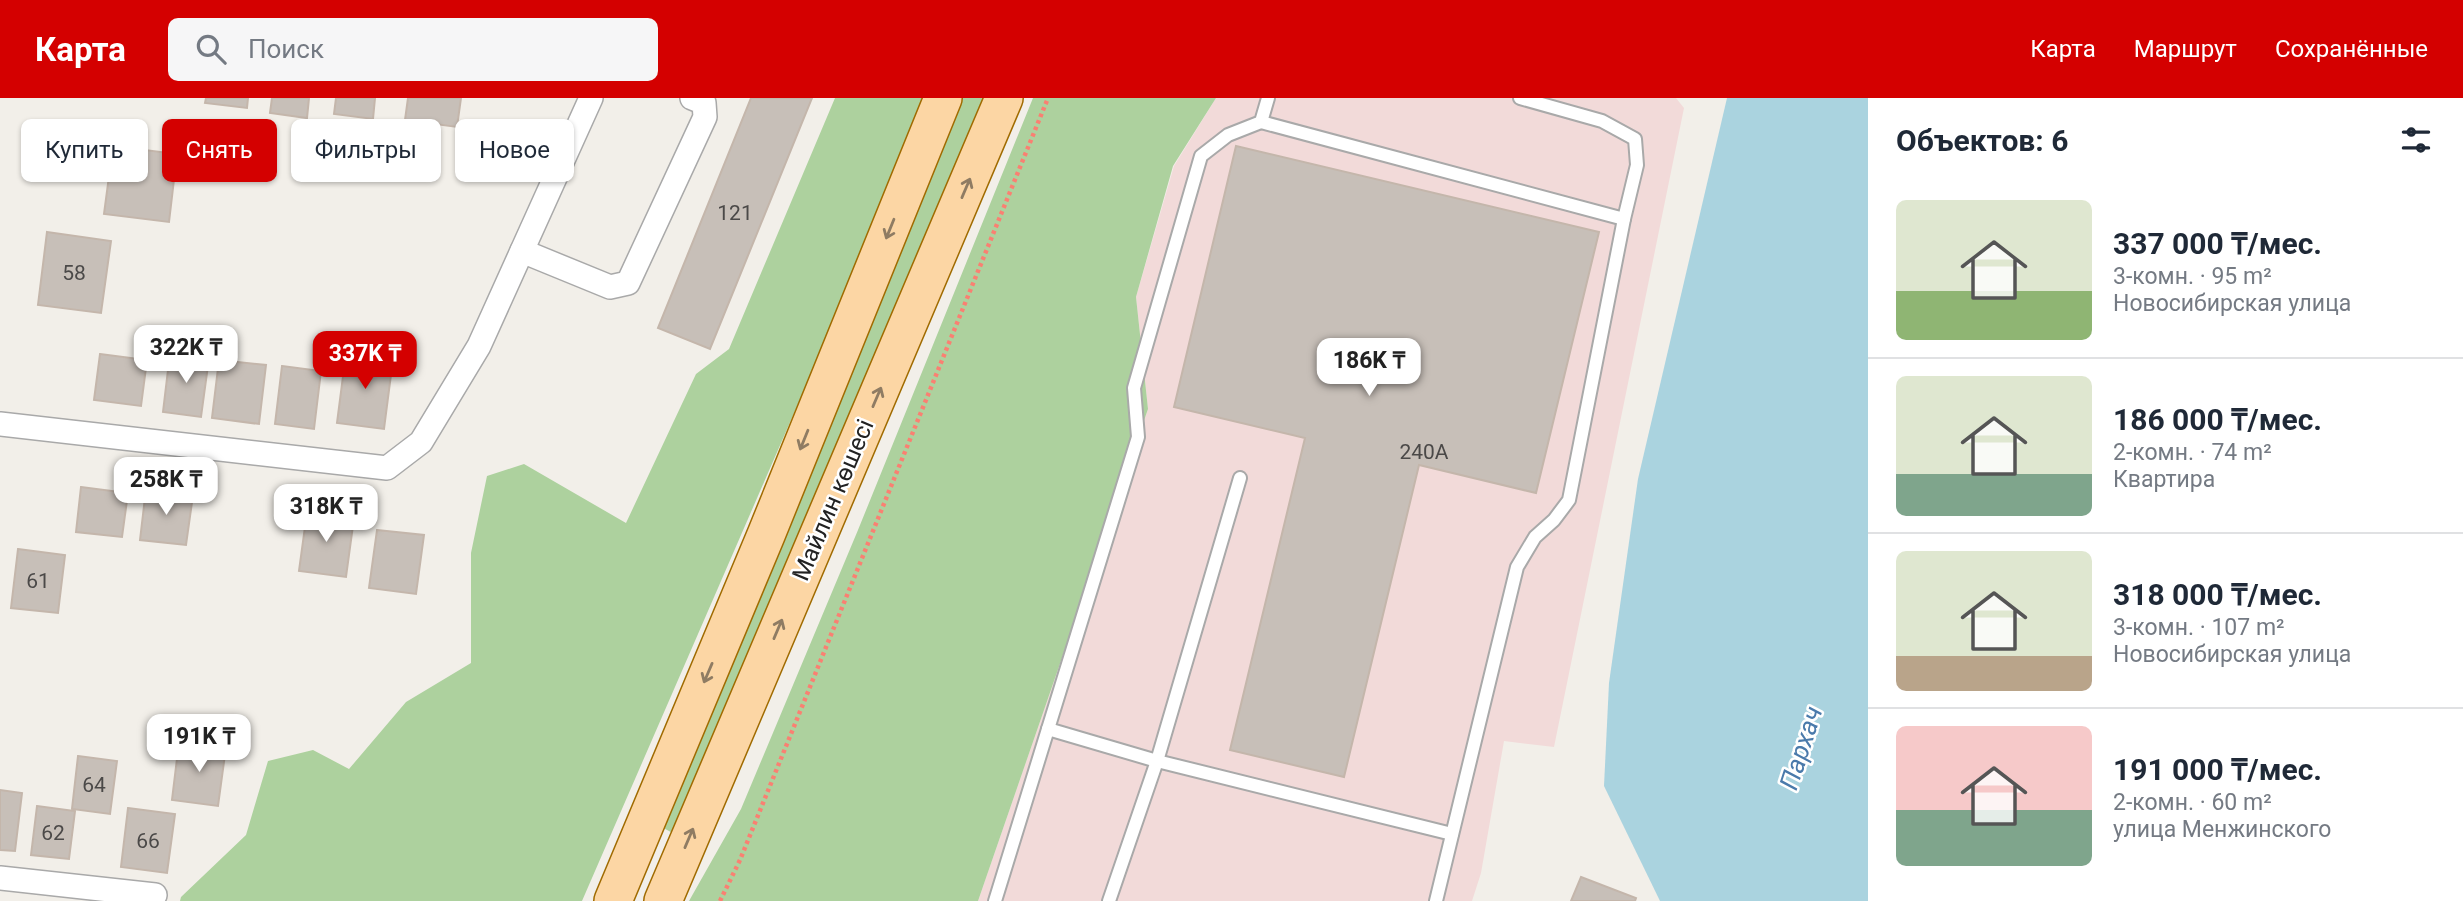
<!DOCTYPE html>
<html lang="ru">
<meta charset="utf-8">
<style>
body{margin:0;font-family:Roboto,sans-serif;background:#f6f6f7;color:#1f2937;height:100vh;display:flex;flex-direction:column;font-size:26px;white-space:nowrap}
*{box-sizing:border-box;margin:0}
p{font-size:23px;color:#747a83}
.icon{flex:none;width:38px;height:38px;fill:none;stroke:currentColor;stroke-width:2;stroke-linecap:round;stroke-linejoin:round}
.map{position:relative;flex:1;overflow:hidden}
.sheet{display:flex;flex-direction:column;background:#fff;width:595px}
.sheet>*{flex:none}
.guide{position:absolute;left:21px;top:21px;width:665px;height:63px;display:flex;gap:14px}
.price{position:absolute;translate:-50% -60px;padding:0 16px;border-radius:14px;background:#fff;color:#222;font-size:23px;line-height:46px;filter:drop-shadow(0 2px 4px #0008)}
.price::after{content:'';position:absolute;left:50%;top:42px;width:21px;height:16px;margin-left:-10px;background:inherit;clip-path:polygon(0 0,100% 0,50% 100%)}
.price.current{background:#d40000;color:#fff}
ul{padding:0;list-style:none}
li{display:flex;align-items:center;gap:21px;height:175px;padding:0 28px}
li+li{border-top:2px solid #e0e1e3}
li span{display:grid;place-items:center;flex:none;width:196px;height:140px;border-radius:10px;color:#555}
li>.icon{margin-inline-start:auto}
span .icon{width:84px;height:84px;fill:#fffc;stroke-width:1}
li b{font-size:30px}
h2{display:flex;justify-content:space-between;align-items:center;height:84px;padding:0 28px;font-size:30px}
.pill{padding:0 24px;border-radius:10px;background:#fff;box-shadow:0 2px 5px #0004;font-size:24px;line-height:63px}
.pill.current{background:#d40000;color:#fff}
header{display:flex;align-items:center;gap:42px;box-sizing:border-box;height:98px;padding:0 35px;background:#d40000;color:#fff}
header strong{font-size:33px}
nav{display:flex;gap:38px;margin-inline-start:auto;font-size:24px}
.search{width:490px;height:63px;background:#f6f6f7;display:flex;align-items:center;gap:18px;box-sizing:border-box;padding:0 24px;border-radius:10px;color:#747a83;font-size:26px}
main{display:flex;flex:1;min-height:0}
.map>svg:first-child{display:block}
.commercial{fill:#f2dad9}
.forest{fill:#add19e}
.water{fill:#aad3df}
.building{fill:#c7bfb8;stroke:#c4b6ab;stroke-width:2}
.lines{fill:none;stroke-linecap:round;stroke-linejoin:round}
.service-casing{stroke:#a9a9a9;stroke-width:16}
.minor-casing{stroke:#a9a9a9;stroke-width:26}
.primary-casing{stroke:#a06b00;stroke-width:40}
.path{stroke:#fa8072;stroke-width:4.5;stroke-dasharray:3.5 3.5;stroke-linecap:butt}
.service{stroke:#fff;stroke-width:12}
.minor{stroke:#fff;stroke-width:23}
.primary{stroke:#fcd6a4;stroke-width:37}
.oneway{stroke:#8f7c63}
.labels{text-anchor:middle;stroke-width:5;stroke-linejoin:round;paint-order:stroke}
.number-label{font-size:21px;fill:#4b4948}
.street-label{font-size:24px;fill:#222;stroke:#fff}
.water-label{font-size:26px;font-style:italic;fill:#4a7aab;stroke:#fff}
</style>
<header>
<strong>Карта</strong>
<div class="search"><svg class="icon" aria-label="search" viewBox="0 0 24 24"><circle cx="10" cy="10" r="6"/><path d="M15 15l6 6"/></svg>Поиск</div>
<nav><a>Карта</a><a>Маршрут</a><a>Сохранённые</a></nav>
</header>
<main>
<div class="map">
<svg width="1868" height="803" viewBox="0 0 1868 803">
<rect width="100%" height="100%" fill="#f2efe9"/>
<path class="commercial" d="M1216 0H1676L1684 10 1554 649 1504 643 1481 775 1472 803H978L1148 311 1136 199 1174 68Z"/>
<g class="forest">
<path d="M835 0H925L857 170 582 803H180L181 799 246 737 268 663 313 652 349 671 406 604 471 565V455L487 378 524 366 626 425 696 276 729 251Z"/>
<path d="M956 0H986L680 739 656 726Z"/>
<path d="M1033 0H1216L1173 68 1136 199 1148 311 978 803H689L741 711 858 432Z"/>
</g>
<path class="water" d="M1727 0H1868V803H1660L1604 688 1609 585 1638 381Z"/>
<g class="building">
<path d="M206 0H248L247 10 205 5Z"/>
<path d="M272 0H309L307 20 270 15Z"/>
<path d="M336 0H375L373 21 334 16Z"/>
<path d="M408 0H461L457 29 405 22Z"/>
<path d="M751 0H812L710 251 658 230Z"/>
<path d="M113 48 177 56 169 124 104 116Z"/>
<path d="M1236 48 1599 134 1536 395 1419 367 1344 679 1230 652 1305 340 1174 309Z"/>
<path d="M47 134 111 143 101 215 38 207Z"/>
<path d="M170 255 209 260 201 319 163 314Z"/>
<path d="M346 255 393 261 384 331 337 325Z"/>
<path d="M100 256 147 262 141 308 94 302Z"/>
<path d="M219 262 266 267 259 326 212 320Z"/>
<path d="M282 268 321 273 314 331 275 326Z"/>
<path d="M81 389 128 395 122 439 76 434Z"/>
<path d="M146 391 193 397 186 447 140 442Z"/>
<path d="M307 414 354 420 346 479 299 473Z"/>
<path d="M377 432 424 437 416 496 369 490Z"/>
<path d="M18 451 65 457 58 515 11 510Z"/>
<path d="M179 644 226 649 218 708 172 702Z"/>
<path d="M78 658 117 663 110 716 72 711Z"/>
<path d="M0 692 22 695 15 753 0 752Z"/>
<path d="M37 708 75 713 69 761 31 757Z"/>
<path d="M128 710 175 716 167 775 121 769Z"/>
<path d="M1581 779 1636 800 1635 803H1571Z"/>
</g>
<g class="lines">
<defs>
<g id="service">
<path d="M1261 24 1624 121 1637 67 1635 41 1602 23 1520 0"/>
<path d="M1048 631 1157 663 1452 736"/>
<path d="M995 803 1138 339 1134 290 1201 58 1228 37 1261 24 1268 0"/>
<path d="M1109 803 1157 663 1240 380"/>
<path d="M1436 803 1517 469 1535 439 1554 422 1569 402 1624 121"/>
</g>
<g id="minor">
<path d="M522 153 610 189 628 185 705 19 704 5 692 0"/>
<path d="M0 326 387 370 421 344 479 248 591 0"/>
<path d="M0 780 155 797"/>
</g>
<g id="primary">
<path d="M613 803 766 437 943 0"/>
<path d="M663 803 1004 0"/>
</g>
</defs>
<use href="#service" class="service-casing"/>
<use href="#minor" class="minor-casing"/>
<use href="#primary" class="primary-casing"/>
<path class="path" d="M720 803 740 762 1048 0"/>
<use href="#service" class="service"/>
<use href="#minor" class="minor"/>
<use href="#primary" class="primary"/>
</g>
<defs><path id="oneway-shaft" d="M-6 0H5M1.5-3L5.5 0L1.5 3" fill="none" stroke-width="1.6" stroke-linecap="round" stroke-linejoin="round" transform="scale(1.75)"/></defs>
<g class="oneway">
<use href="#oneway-shaft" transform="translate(966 90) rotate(-67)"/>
<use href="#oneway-shaft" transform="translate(890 131) rotate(112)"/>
<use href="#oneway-shaft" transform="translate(877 299) rotate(-67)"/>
<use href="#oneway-shaft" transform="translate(804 342) rotate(112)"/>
<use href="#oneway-shaft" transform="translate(778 531) rotate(-67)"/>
<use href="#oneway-shaft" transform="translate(708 575) rotate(113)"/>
<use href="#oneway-shaft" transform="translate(689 740) rotate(-67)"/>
</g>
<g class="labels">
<g class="number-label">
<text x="735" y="122">121</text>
<text x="74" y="182">58</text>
<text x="1424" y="361">240А</text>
<text x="38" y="490">61</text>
<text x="94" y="694">64</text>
<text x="53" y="742">62</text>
<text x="148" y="750">66</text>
</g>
<g class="street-label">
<text transform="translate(833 402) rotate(-67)" y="8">Майлин көшесі</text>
</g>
<g class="water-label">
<text transform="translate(1801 650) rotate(-72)" y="9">Пархач</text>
</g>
</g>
</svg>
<b class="price" style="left:186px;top:287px">322K ₸</b>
<b class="price current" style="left:365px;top:293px">337K ₸</b>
<b class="price" style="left:1369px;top:300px">186K ₸</b>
<b class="price" style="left:166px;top:419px">258K ₸</b>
<b class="price" style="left:326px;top:446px">318K ₸</b>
<b class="price" style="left:199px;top:676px">191K ₸</b>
<div class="guide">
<a class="pill">Купить</a>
<a class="pill current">Снять</a>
<a class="pill">Фильтры</a>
<a class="pill">Новое</a>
</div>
</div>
<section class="sheet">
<h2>Объектов: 6<svg class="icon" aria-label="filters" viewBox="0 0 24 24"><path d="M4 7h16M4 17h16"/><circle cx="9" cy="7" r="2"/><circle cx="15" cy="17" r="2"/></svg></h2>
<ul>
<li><span style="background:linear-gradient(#dfe7d0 65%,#8fb573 0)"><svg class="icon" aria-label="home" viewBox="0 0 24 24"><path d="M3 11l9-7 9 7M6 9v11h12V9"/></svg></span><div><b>337 000 ₸/мес.</b><p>3-комн. · 95 m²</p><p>Новосибирская улица</p></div></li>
<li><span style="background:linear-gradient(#dfe7d0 70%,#7fa58c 0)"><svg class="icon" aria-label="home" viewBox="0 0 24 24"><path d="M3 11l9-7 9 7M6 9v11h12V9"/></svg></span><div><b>186 000 ₸/мес.</b><p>2-комн. · 74 m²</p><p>Квартира</p></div></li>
<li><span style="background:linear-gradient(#dfe7d0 75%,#b9a48a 0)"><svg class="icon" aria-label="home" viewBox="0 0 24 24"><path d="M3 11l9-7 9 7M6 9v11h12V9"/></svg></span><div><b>318 000 ₸/мес.</b><p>3-комн. · 107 m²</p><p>Новосибирская улица</p></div></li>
<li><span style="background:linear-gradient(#f6c9c9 60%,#7fa58c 0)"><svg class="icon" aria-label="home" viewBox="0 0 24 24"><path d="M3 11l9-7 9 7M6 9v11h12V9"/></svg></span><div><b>191 000 ₸/мес.</b><p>2-комн. · 60 m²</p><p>улица Менжинского</p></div></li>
</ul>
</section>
</main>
